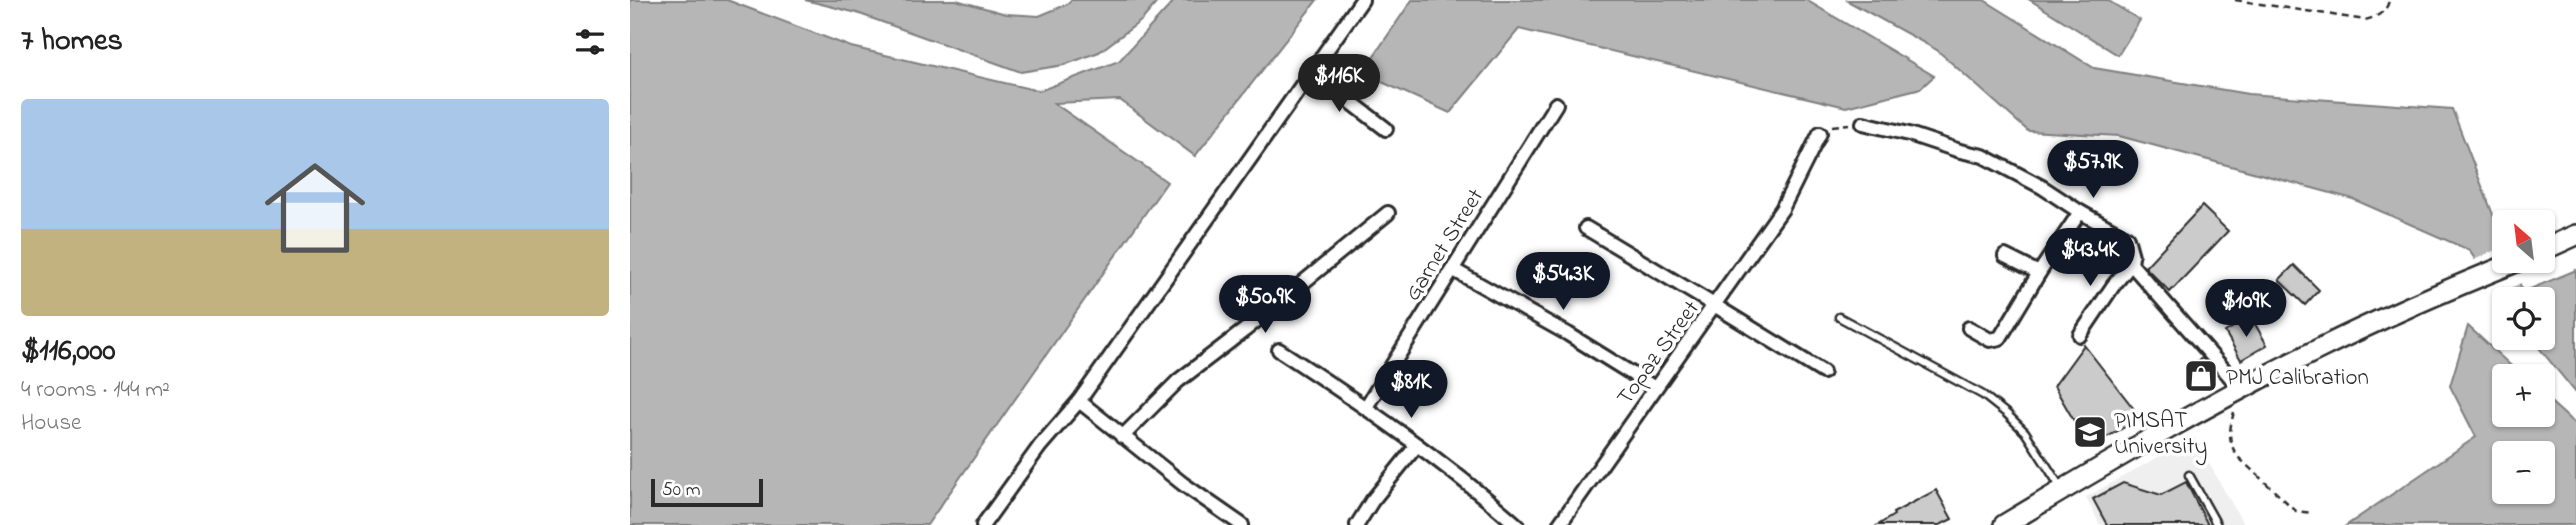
<!DOCTYPE html>
<meta charset="utf-8">
<style>
body{margin:0;font-family:"Indie Flower",sans-serif;background:#f6f6f6;color:#222;height:100vh;display:flex;flex-direction:column;font-size:26px;white-space:nowrap}
*{box-sizing:border-box;margin:0}
p{font-size:23px;color:#767676}
.icon{flex:none;width:38px;height:38px;fill:none;stroke:currentColor;stroke-width:2;stroke-linecap:round;stroke-linejoin:round}
.map{position:relative;flex:1;overflow:hidden}
.side{display:flex;flex-direction:column;background:#fff;width:630px}
.side>*{flex:none}
.needle{width:46px;rotate:332deg}
.buttons{position:absolute;left:1862px;top:210px;display:grid;gap:14px}
.buttons a{display:grid;place-items:center;width:63px;height:63px;border-radius:7px;background:#fff;box-shadow:0 2px 5px #0004;font-size:35px}
.scale{position:absolute;left:21px;bottom:18px;width:112px;box-sizing:border-box;padding-left:7px;border:4px solid #2b2b2b;border-top:0;font-size:19px;line-height:24px;white-space:nowrap;color:#2b2b2b;-webkit-text-stroke:5px #fff;paint-order:stroke}
.price{position:absolute;translate:-50% -60px;padding:0 16px;border-radius:24px;background:#111827;color:#fff;font-size:23px;line-height:46px;filter:drop-shadow(0 2px 4px #0008)}
.price::after{content:'';position:absolute;left:50%;top:42px;width:21px;height:16px;margin-left:-10px;background:inherit;clip-path:polygon(0 0,100% 0,50% 100%)}
.price.selected{background:#222;color:#fff}
ul{padding:0;list-style:none}
li{display:grid;align-content:center;gap:14px;height:371px;padding:0 21px}
li+li{border-top:2px solid #e0e0e0}
li span{display:grid;place-items:center;height:217px;border-radius:7px;color:#555}
li>.icon{margin-inline-start:auto}
span .icon{width:126px;height:126px;fill:#fffc;stroke-width:1}
li b{font-size:30px}
h2{display:flex;justify-content:space-between;align-items:center;height:84px;padding:0 21px;font-size:30px}
main{display:flex;flex:1;min-height:0}
.map>svg:first-child{display:block}
.built{fill:#efefef}
.water{fill:#b6b6b6;stroke:#7e7e7e;stroke-width:2;fill-rule:evenodd}
.pier{fill:#fff}
.building{fill:#cbcbcb;stroke:#2b2b2b;stroke-width:2}
.lines{fill:none;stroke-linecap:round;stroke-linejoin:round}
.service-casing{stroke:#2b2b2b;stroke-width:11}
.minor-casing{stroke:#2b2b2b;stroke-width:18}
.trunk-casing{stroke:#2b2b2b;stroke-width:24}
.path{stroke:#2b2b2b;stroke-width:2.5;stroke-dasharray:7 5;stroke-linecap:butt}
.service{stroke:#fff;stroke-width:6}
.minor{stroke:#fff;stroke-width:12}
.trunk{stroke:#fff;stroke-width:19}
.labels{text-anchor:middle;stroke-width:7;stroke-linejoin:round;paint-order:stroke}
.street-label{font-size:23px;fill:#2b2b2b;stroke:#fff}
.poi-label{font-size:23px;fill:#2b2b2b;stroke:#fff;text-anchor:start}
</style>
<main>
<section class="side">
<h2>7 homes<svg class="icon" aria-label="filters" viewBox="0 0 24 24"><path d="M4 7h16M4 17h16"/><circle cx="9" cy="7" r="2"/><circle cx="15" cy="17" r="2"/></svg></h2>
<ul>
<li><span style="background:linear-gradient(#a9c7e8 60%,#c2b280 0)"><svg class="icon" aria-label="home" viewBox="0 0 24 24"><path d="M3 11l9-7 9 7M6 9v11h12V9"/></svg></span><div><b>$116,000</b><p>4 rooms · 144 m²</p><p>House</p></div></li>
</ul>
</section>
<div class="map">
<svg width="1946" height="525" viewBox="0 0 1946 525">
<rect width="100%" height="100%" fill="#fff"/>
<filter id="ink" filterUnits="userSpaceOnUse"><feTurbulence type="fractalNoise" baseFrequency=".0143" numOctaves="2"/><feDisplacementMap in="SourceGraphic" scale="14" xChannelSelector="R" yChannelSelector="G"/><feConvolveMatrix kernelMatrix="1 2 1 2 8 2 1 2 1" color-interpolation-filters="sRGB"/></filter>
<g filter="url(#ink)">
<path class="built" d="M1564 437 1614 525H1470L1456 497Z"/>
<g class="water">
<path d="M0 0H97L221 47 409 91 489 61 545 0H687L565 156 490 100 424 103 537 182 297 525H0Z"/>
<path d="M175 0H326L376 14 409 16 438 4 441 0H529L512 20 469 52 434 65 391 72 227 13Z"/>
<path d="M782 0H1176L1304 76 1291 88 1216 107 889 29 820 113 732 73Z"/>
<path d="M1216 0H1354L1464 68 1618 94 1822 109 1874 243V261H1881L1893 292 1946 270V393L1901 338H1913V299H1874V304L1839 250 1723 199 1489 136 1398 131 1307 50Z"/>
<path d="M1400 0H1477L1510 20 1488 55Z"/>
<path d="M1838 326 1892 376H1874V415H1913V395L1946 425V525H1717L1846 437 1820 386ZM1913 453V492H1874V453Z"/>
</g>
<path class="pier" d="M1874 246V261H1885L1893 282 1864 296 1844 260Z"/>
<g class="building">
<path d="M1572 206 1598 231 1540 292 1515 267Z"/>
<path d="M1664 265 1689 290 1675 305 1649 280Z"/>
<path d="M1621 317 1637 345 1611 360 1595 332Z"/>
<path d="M1454 345 1511 418 1459 447 1424 386Z"/>
<path d="M1572 358 1584 371 1568 381 1559 367Z"/>
<path d="M1556 482 1578 525H1477L1463 499 1493 483 1531 495Z"/>
<path d="M1306 490 1322 519 1310 525H1248L1264 515 1263 513Z"/>
</g>
<g class="lines">
<defs>
<g id="service">
<path d="M1209 317 1353 395 1377 414 1395 432 1431 488"/>
<path d="M1559 475 1587 525"/>
</g>
<g id="minor">
<path d="M682 72 756 129"/>
<path d="M1233 123 1279 134 1330 151 1353 156 1412 187 1450 212 1497 238 1502 256 1501 264 1611 389"/>
<path d="M956 228 1084 305 1152 209 1190 133"/>
<path d="M1375 256 1409 273 1450 212"/>
<path d="M822 269 938 334 1025 388"/>
<path d="M1339 328 1360 340 1370 338 1409 273"/>
<path d="M1450 335 1483 286 1501 264"/>
<path d="M649 350C732 404 813 460 887 525"/>
<path d="M449 401 553 484 612 525"/>
<path d="M736 407 926 104"/>
<path d="M492 437 548 381 616 329 758 213"/>
<path d="M353 525 410 446 449 401 732 0"/>
<path d="M727 525 742 501 787 445"/>
<path d="M929 525 1084 305 1193 372"/>
</g>
<g id="trunk">
<path d="M1913 250 1946 235"/>
<path d="M1374 525C1477 463 1581 402 1689 349 1753 317 1821 288 1888 261"/>
</g>
</defs>
<use href="#service" class="service-casing"/>
<use href="#minor" class="minor-casing"/>
<use href="#trunk" class="trunk-casing"/>
<g class="path">
<path d="M1605 0 1735 20C1747 17 1757 12 1759 0"/>
<path d="M1202 126 1219 124"/>
<path d="M1604 412C1599 430 1597 443 1609 458L1666 511 1682 513"/>
</g>
<use href="#service" class="service"/>
<use href="#minor" class="minor"/>
<use href="#trunk" class="trunk"/>
</g>
</g>
<defs>
<symbol id="shop-square" viewBox="-11 -11 22 22"><rect x="-9" y="-9" width="18" height="18" rx="4" fill="#2b2b2b" stroke="#fff"/><path d="M-5-2.5h2.3a2.7 3.5 0 0 1 5.4 0H5L5.5 6h-11ZM-1.5-2.5h3a1.5 2.3 0 0 0-3 0Z" fill="#fff"/></symbol>
<symbol id="university-square" viewBox="-11 -11 22 22"><rect x="-9" y="-9" width="18" height="18" rx="4" fill="#2b2b2b" stroke="#fff"/><path d="M0-5L7-2L0 1L-7-2ZM-4 1L0 2.5L4 1V4Q0 6-4 4Z" fill="#fff"/></symbol>
</defs>
<g fill-rule="evenodd">
<use href="#shop-square" x="1552" y="357" width="38" height="38"/>
<use href="#university-square" x="1441" y="413" width="38" height="38"/>
</g>
<g class="labels">
<g class="street-label">
<text transform="translate(813 244) rotate(-58)" y="8">Garnet Street</text>
<text transform="translate(1027 352) rotate(-54)" y="8">Topaz Street</text>
</g>
<g class="poi-label">
<text x="1596" y="384">PMJ Calibration</text>
<text x="1484" y="427">PIMSAT<tspan x="1484" dy="26">University</tspan></text>
</g>
</g>
</svg>
<div class="buttons">
<a><svg class="needle" viewBox="-14 -14 28 28"><path d="M0-13l5 13h-10z" fill="#e53935"/><path d="M0 13l5-13h-10z" fill="#767676"/></svg></a>
<a><svg class="icon" aria-label="locate" viewBox="0 0 24 24"><circle cx="12" cy="12" r="6"/><path d="M12 2v4M12 18v4M2 12h4M18 12h4"/></svg></a>
<a>+</a>
<a>−</a>
</div>
<div class="scale">50 m</div>
<b class="price selected" style="left:709px;top:114px">$116K</b>
<b class="price" style="left:1463px;top:200px">$57.9K</b>
<b class="price" style="left:1460px;top:288px">$43.4K</b>
<b class="price" style="left:933px;top:312px">$54.3K</b>
<b class="price" style="left:635px;top:335px">$50.9K</b>
<b class="price" style="left:1616px;top:339px">$109K</b>
<b class="price" style="left:781px;top:420px">$81K</b>
</div>
</main>
